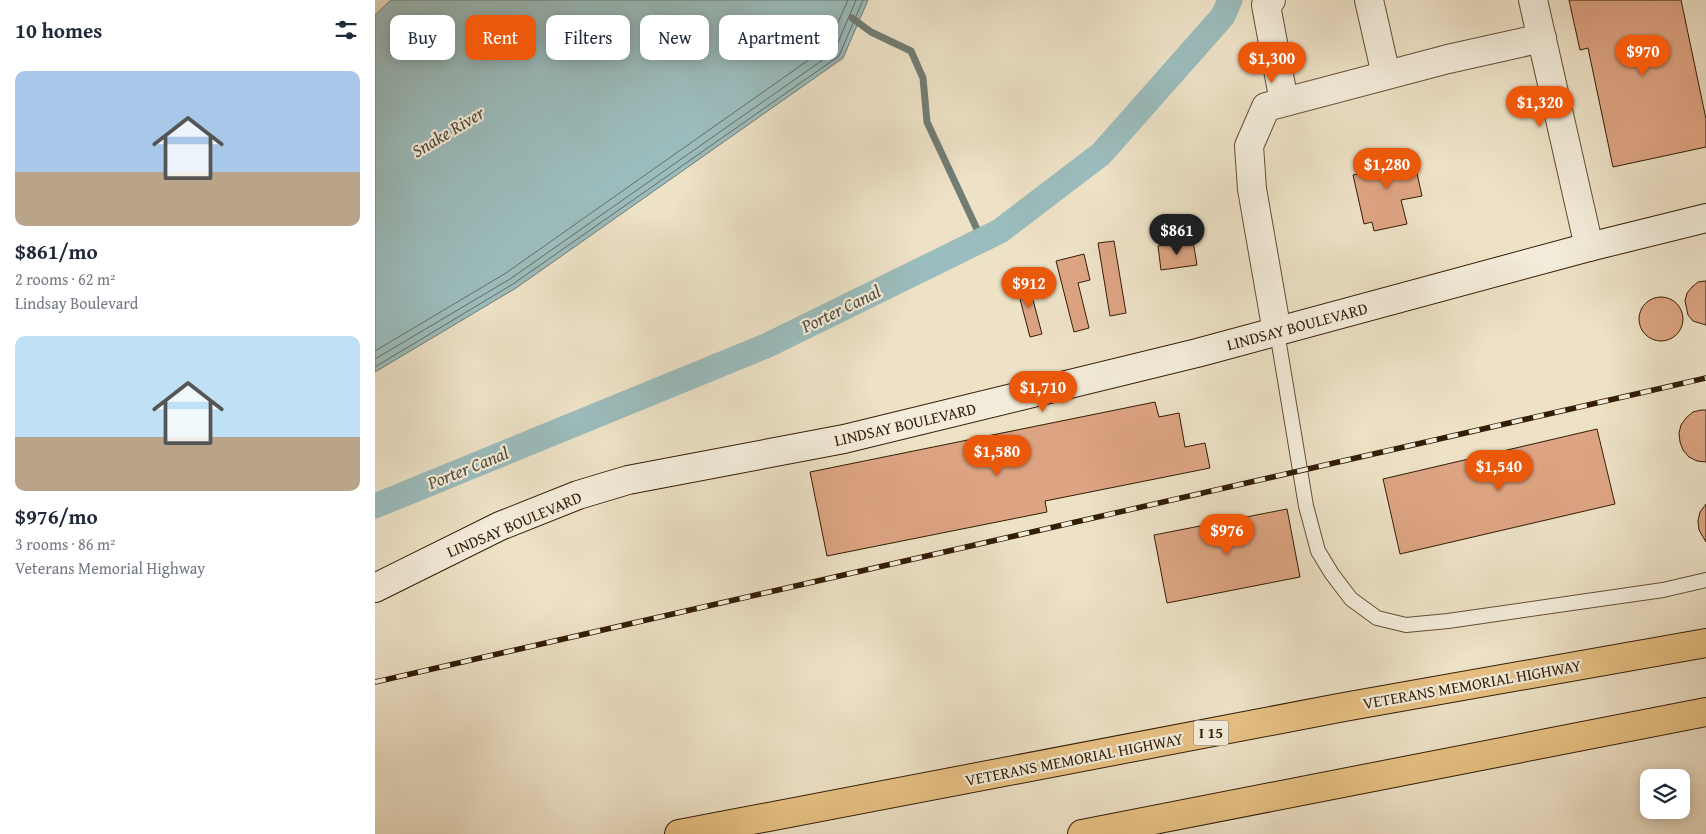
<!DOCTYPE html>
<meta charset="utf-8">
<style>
body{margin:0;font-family:"Gentium Book Plus",serif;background:#f2f2f3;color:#1f2937;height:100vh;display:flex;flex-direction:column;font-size:19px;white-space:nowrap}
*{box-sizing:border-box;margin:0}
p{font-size:16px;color:#747a83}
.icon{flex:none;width:28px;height:28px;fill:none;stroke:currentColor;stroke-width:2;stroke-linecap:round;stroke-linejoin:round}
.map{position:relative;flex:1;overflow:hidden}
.panel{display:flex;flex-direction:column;background:#fff;width:375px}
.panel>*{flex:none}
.guide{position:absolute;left:15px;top:15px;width:475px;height:45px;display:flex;gap:10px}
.controls{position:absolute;left:1265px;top:769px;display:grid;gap:10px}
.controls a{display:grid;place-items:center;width:50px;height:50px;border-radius:10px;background:#fff;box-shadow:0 2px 12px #0003;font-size:25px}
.price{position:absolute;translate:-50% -42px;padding:0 11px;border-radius:18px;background:#ea580c;color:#fff;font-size:16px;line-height:32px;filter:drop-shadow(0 1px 2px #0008)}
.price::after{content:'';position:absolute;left:50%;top:30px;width:15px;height:11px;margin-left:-8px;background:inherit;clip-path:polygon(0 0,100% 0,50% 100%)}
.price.active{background:#222;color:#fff}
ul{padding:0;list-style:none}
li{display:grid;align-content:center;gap:10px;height:265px;padding:0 15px}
li span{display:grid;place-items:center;height:155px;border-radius:10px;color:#555}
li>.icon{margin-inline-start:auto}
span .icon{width:90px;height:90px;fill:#fffc;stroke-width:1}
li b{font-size:21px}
h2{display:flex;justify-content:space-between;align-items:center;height:60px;padding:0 15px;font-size:21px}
.tag{padding:0 18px;border-radius:10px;background:#fff;box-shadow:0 2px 12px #0003;font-size:18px;line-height:45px}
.tag.active{background:#ea580c;color:#fff}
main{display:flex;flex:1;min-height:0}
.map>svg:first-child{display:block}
.water{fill:#9bbcbc;stroke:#717c73}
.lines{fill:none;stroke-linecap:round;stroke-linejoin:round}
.shore{stroke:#676c60;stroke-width:1}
.stream{stroke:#717c73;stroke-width:7}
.canal{stroke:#9bbcbc;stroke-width:25}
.building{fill:#dda483;stroke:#331d05}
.lane-casing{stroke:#624e35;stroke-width:16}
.street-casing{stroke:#624e35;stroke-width:30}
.secondary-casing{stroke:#331d05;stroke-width:30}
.highway-casing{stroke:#331d05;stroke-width:30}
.lane{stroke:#f3ecda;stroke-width:14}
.street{stroke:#f3ecda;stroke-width:28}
.secondary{stroke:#f3ecda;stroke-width:28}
.highway{stroke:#e6c083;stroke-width:28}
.rail-casing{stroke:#331d05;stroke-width:5.5}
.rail{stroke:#f3ecda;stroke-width:4;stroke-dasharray:11;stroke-linecap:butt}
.labels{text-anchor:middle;stroke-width:4.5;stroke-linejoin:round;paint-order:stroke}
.shield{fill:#f3ecda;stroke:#6d5b45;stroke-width:1}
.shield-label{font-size:15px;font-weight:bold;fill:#331d05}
.street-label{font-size:16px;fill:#331d05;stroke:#f3ecda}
.water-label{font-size:18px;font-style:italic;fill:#524d3c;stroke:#f3ecda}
</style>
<main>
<section class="panel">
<h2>10 homes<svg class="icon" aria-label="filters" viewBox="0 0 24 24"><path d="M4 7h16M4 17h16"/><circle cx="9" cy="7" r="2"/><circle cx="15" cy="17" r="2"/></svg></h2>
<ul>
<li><span style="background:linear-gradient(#a9c7e8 65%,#b9a48a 0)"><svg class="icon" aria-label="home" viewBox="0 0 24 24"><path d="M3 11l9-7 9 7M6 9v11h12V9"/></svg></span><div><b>$861/mo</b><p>2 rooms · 62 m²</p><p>Lindsay Boulevard</p></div></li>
<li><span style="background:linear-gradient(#bfe0f5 65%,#b9a48a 0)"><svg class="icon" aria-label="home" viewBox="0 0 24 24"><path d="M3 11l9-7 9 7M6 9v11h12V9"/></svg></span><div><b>$976/mo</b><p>3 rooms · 86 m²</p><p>Veterans Memorial Highway</p></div></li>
</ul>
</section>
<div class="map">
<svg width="1331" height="834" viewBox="0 0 1331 834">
<rect width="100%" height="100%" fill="#ede1c6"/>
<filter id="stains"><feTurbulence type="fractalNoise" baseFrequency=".004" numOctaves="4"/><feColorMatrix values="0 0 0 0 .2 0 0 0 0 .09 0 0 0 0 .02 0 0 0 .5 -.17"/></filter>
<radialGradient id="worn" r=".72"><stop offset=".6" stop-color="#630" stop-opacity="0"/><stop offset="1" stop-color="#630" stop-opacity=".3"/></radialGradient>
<path class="water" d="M16 0H493L468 58 141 288 0 372V15Z"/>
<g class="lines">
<g class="shore">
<path d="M0 351 131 273 452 47 473 0"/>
<path d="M0 359 135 279 459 52 481 0"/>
<path d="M0 367 138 284 464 56 488 0"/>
</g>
<path class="stream" d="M477 18 496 32 536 51 548 78 552 122 607 240"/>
<path class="canal" d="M0 506 393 345 625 231 726 154 848 16 855 0"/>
</g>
<g class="building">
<path d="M1194 0H1306L1331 119V147L1238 167 1213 48 1205 50Z"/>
<path d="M1031 150 1034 165 1040 164 1047 196 1026 200 1032 224 999 231 997 222 989 224 978 175 1001 170 998 158Z"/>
<path d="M739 241 751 313 735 316 723 243Z"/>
<path d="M818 241 822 265 786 270 783 246Z"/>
<path d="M709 254 715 280 703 283 714 328 699 332 681 261Z"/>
<path d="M653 281 667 334 655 337 641 284Z"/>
<path d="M1330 281H1331V325L1318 321 1313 315 1310 301 1312 293 1317 287 1323 282Z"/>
<circle cx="1286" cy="319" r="22"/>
<path d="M780 402 784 417 804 413 810 447 830 443 835 468 670 501 672 512 452 556 435 472Z"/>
<path d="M1326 410H1331V462L1322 461 1314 457 1308 450 1305 442 1304 433 1306 425 1311 418 1318 412Z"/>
<path d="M1222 429 1240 504 1025 554 1008 479Z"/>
<path d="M1331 504V542L1324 530 1323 521 1325 512Z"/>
<path d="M912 509 925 577 792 603 779 535Z"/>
</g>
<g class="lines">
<defs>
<path id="lane" d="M902 332 931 506 943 551 957 574 976 599 1002 618 1031 625 1073 621 1288 590 1331 580"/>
<g id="street">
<path d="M896 0 891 5 909 102"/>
<path d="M994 0 1011 75"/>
<path d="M1158 0 1214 247"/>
<path d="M902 332 877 189 874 146 891 107 1073 59 1167 38"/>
</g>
<path id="secondary" d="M0 588 125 526 203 495 253 480 469 439 822 353 1214 247 1331 218"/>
<g id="highway">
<path d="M304 834 969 707 1331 643"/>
<path d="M707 834 1331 712"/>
</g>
</defs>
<use href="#lane" class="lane-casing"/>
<use href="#street" class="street-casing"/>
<use href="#secondary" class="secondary-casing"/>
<use href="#highway" class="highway-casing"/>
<use href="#lane" class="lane"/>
<use href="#street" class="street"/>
<use href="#secondary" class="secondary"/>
<use href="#highway" class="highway"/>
<defs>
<path id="rail" d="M0 682 1331 378"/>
</defs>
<use href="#rail" class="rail-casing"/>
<use href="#rail" class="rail"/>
</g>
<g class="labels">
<rect class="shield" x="818.5" y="720.5" width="35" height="25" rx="4"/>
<g class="shield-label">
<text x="836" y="738">I 15</text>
</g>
<g class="street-label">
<text transform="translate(922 326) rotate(-15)" y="6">LINDSAY BOULEVARD</text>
<text transform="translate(530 424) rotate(-13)" y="6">LINDSAY BOULEVARD</text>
<text transform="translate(139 524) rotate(-23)" y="6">LINDSAY BOULEVARD</text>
<text transform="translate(1097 684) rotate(-10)" y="6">VETERANS MEMORIAL HIGHWAY</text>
<text transform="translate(699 759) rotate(-11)" y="6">VETERANS MEMORIAL HIGHWAY</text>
</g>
<g class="water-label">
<text transform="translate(73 132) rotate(-31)" y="6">Snake River</text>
<text transform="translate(466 309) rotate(-26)" y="6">Porter Canal</text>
<text transform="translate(93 468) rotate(-22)" y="6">Porter Canal</text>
</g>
</g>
<rect width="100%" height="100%" filter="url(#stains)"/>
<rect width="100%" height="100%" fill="url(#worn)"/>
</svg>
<div class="controls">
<a><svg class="icon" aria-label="layers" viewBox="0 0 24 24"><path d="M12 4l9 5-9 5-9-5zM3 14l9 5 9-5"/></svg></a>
</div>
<b class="price" style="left:1268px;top:77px">$970</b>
<b class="price" style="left:897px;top:84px">$1,300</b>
<b class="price" style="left:1165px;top:128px">$1,320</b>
<b class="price" style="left:1012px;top:190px">$1,280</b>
<b class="price active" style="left:802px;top:256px">$861</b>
<b class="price" style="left:654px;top:309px">$912</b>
<b class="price" style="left:668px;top:413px">$1,710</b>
<b class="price" style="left:622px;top:477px">$1,580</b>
<b class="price" style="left:1124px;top:492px">$1,540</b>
<b class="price" style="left:852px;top:556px">$976</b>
<div class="guide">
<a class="tag">Buy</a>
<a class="tag active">Rent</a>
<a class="tag">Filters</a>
<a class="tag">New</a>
<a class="tag">Apartment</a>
</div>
</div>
</main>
